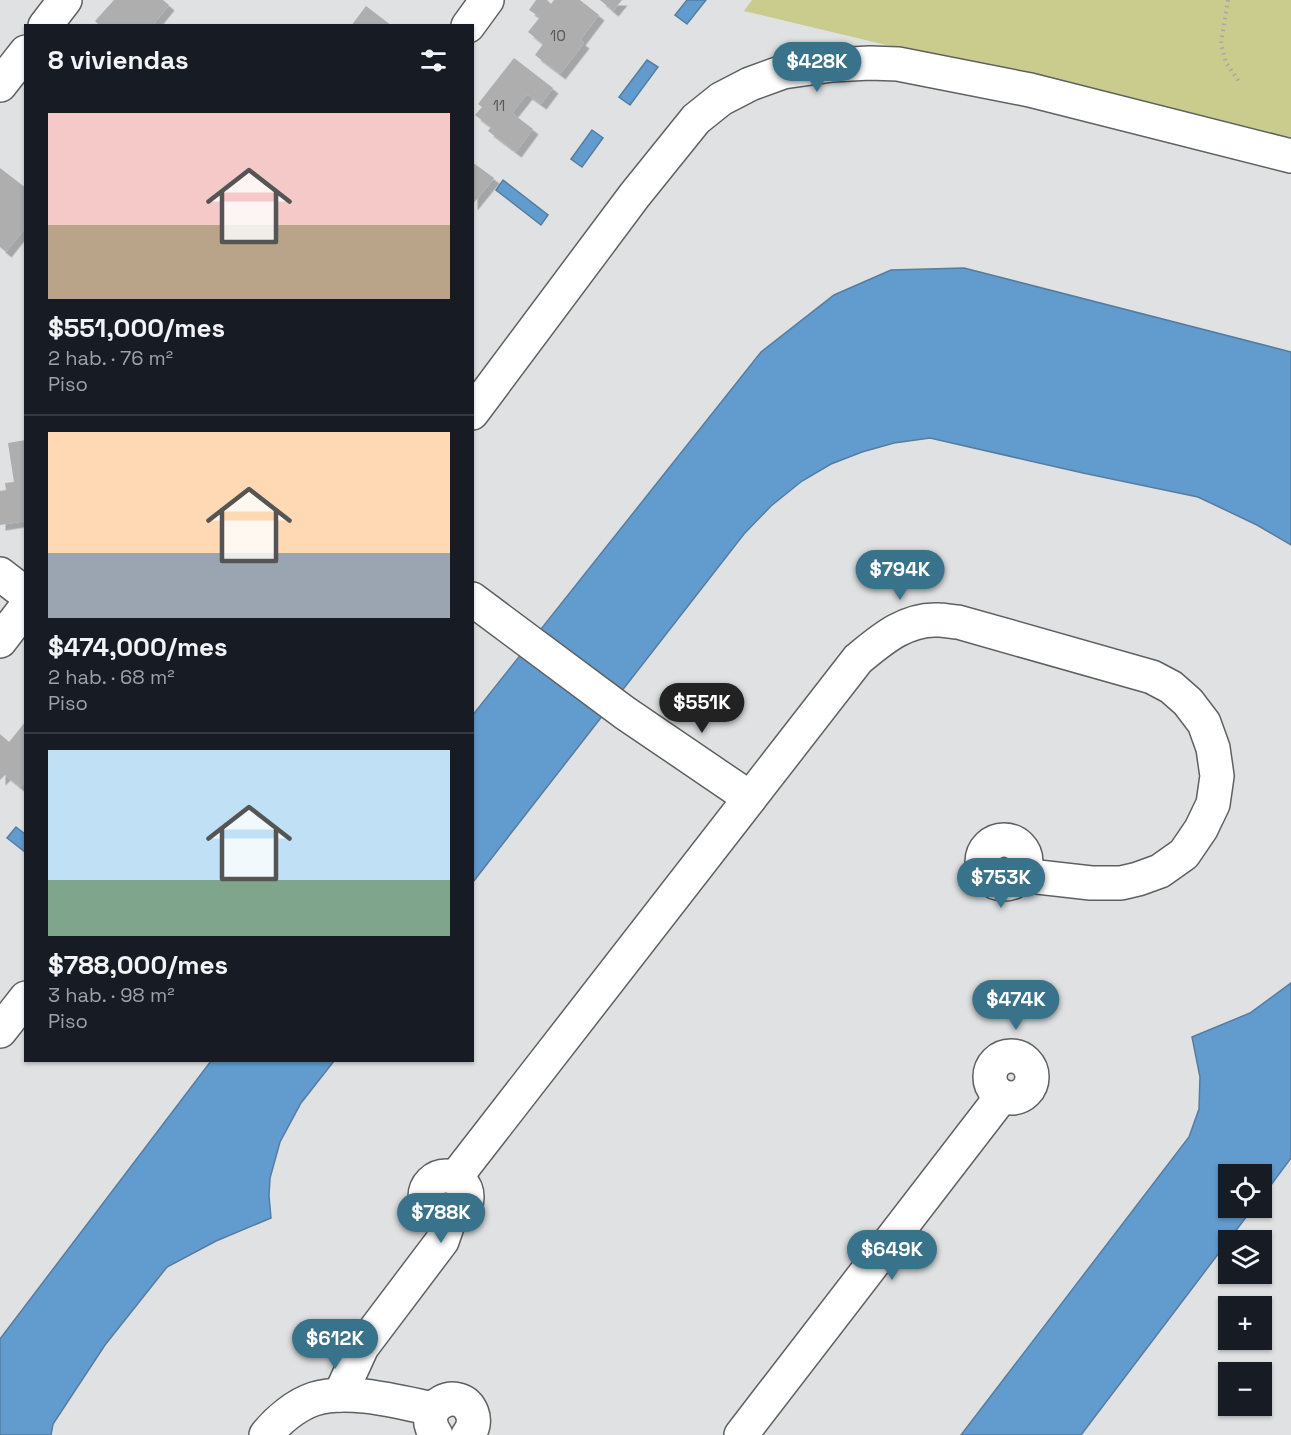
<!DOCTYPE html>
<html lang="es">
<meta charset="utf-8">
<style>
body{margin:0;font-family:"Space Grotesk",sans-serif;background:#242831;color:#f1f3f6;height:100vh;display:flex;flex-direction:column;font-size:22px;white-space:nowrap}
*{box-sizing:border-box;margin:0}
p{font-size:20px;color:#9ea1a6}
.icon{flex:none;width:33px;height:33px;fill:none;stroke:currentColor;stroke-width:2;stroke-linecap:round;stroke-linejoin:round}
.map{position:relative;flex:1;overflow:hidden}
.panel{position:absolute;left:24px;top:24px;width:450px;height:1038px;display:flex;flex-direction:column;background:#171b24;border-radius:0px;box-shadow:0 2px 4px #0004}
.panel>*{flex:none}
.fabs{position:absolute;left:1218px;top:1164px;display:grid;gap:12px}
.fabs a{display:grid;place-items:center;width:54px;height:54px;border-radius:0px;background:#171b24;box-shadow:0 2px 4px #0004;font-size:30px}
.price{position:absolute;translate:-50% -51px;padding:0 14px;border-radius:21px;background:#38728b;color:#fff;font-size:20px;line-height:39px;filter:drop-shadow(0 2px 3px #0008)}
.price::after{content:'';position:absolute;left:50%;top:36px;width:18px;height:14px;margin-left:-9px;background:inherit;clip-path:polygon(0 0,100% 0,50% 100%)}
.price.on{background:#222;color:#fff}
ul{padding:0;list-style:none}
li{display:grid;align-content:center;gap:12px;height:318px;padding:0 24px}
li+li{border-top:2px solid #363941}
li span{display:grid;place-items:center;height:186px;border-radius:0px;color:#555}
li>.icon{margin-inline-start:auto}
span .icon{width:108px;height:108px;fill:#fffc;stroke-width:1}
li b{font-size:26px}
h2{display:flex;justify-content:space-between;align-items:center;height:72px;padding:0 24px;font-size:26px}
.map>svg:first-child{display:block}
.green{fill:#c9cc8d}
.water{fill:#629bce;stroke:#557da1;stroke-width:1.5}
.building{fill:#aeaeaf;filter:url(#shadow)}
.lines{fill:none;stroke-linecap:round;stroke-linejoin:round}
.minor-casing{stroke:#5f6061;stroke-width:36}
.path{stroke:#a6a7a8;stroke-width:4;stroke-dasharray:1.5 4.5;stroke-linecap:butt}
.minor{stroke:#fff;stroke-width:33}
.labels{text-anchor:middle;stroke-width:6;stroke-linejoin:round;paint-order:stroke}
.number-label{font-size:15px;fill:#565656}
</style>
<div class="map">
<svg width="1291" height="1435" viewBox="0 0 1291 1435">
<defs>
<filter id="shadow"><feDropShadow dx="5.5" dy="5.5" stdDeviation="0" flood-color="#0004"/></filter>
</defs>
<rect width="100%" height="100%" fill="#e0e1e2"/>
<path class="green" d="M752 0H1291V142L744 11Z"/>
<g class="water">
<path d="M687 0H706L687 24 675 15Z"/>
<path d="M647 60 658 67 630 105 619 97Z"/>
<path d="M592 130 603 138 582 167 571 159Z"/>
<path d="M503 180 548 215 541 225 496 190Z"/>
<path d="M964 268 1291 352V545L1257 525 1198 497 1083 473 930 438 894 443 862 452 831 464 802 481 771 506 744 534 473 882 472 716 761 352 834 295 891 270Z"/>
<path d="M16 827 25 834V852L7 838Z"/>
<path d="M1291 983V1158L1262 1197V1174H1228V1208H1253L1081 1435H961L1189 1137 1199 1109 1200 1077 1192 1037 1250 1013Z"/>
<path d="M211 1061H334L301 1103 280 1142 270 1178 269 1196 271 1218 216 1241 167 1267 105 1345 53 1424 51 1435H0V1339Z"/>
</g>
<g class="building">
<path d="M114 0H163L169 5 152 26H100L95 21Z"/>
<path d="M536 0H547L551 4 554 0H580L599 15 580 40 584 43 560 74 535 55 543 44 528 32 540 17 529 10Z"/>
<path d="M600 0H622L613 11Z"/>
<path d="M366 6 392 26H351Z"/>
<path d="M514 58 553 88 541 104 527 94 512 113 533 129 516 152 488 131 491 127 475 115 482 107 478 104Z"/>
<path d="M472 162 494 178 472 205Z"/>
<path d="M0 168 26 188V227L6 252 0 247Z"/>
<path d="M26 440V521L0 525V491L6 490 5 483 14 482 8 443Z"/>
<path d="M26 721V781L20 787 5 775 0 780V734L9 742Z"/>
</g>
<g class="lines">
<defs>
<g id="minor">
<path d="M45 26 65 0"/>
<path d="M468 26 487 0"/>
<path d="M0 85 26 52"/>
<path d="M472 413 634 196 696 119 721 99 750 84 783 72 832 65 870 63 898 64 1030 90 1291 156"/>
<path d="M0 574 26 594"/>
<path d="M472 599 625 713 750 798"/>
<path d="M0 641 26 607"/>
<circle cx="1004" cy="862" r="22"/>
<path d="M0 1031 26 998"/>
<circle cx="1011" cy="1077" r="21"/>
<circle cx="446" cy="1197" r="21"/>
<path d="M455 1178 858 659C881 640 906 618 939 620 945 620 952 622 958 622L1152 677 1171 687 1188 702 1204 723 1213 748 1217 776 1213 804 1201 829 1184 854 1160 871 1138 879 1121 883H1091L1038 877 1024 871"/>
<path d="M340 1395 362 1347 442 1241 450 1218"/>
<path d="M266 1435C278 1420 296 1405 314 1399 348 1388 399 1402 433 1409"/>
<path d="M436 1435C415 1405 461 1384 472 1413 475 1421 473 1429 468 1435"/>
<path d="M741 1435 1002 1096"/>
</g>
</defs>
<use href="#minor" class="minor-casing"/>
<path class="path" d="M1228 0 1221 43 1226 63 1241 84"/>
<use href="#minor" class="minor"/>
</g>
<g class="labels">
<g class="number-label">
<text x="558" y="41">10</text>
<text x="499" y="111">11</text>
</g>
</g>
</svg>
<div class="fabs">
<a><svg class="icon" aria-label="locate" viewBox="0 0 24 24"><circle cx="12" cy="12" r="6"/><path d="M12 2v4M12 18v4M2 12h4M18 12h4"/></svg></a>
<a><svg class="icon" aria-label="layers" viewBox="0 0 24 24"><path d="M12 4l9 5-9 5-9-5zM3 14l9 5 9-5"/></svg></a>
<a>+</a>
<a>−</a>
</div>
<b class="price" style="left:817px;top:93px">$428K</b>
<b class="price" style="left:900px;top:601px">$794K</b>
<b class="price on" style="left:702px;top:734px">$551K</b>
<b class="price" style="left:1001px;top:909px">$753K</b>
<b class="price" style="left:1016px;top:1031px">$474K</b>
<b class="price" style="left:441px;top:1244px">$788K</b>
<b class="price" style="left:892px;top:1281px">$649K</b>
<b class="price" style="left:335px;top:1370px">$612K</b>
<section class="panel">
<h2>8 viviendas<svg class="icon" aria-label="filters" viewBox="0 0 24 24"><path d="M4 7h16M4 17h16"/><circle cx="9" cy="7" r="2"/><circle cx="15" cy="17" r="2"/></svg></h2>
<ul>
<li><span style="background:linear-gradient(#f6c9c9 60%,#b9a48a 0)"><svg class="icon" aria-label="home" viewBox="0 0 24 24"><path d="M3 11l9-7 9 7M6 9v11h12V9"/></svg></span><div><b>$551,000/mes</b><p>2 hab. · 76 m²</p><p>Piso</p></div></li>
<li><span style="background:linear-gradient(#ffd9b3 65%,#9aa5b1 0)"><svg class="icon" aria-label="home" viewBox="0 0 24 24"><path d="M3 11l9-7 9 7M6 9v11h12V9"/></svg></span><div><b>$474,000/mes</b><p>2 hab. · 68 m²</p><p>Piso</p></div></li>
<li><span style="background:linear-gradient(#bfe0f5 70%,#7fa58c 0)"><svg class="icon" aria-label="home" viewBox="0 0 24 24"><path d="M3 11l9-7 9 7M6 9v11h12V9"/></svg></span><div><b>$788,000/mes</b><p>3 hab. · 98 m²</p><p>Piso</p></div></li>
</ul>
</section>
</div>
